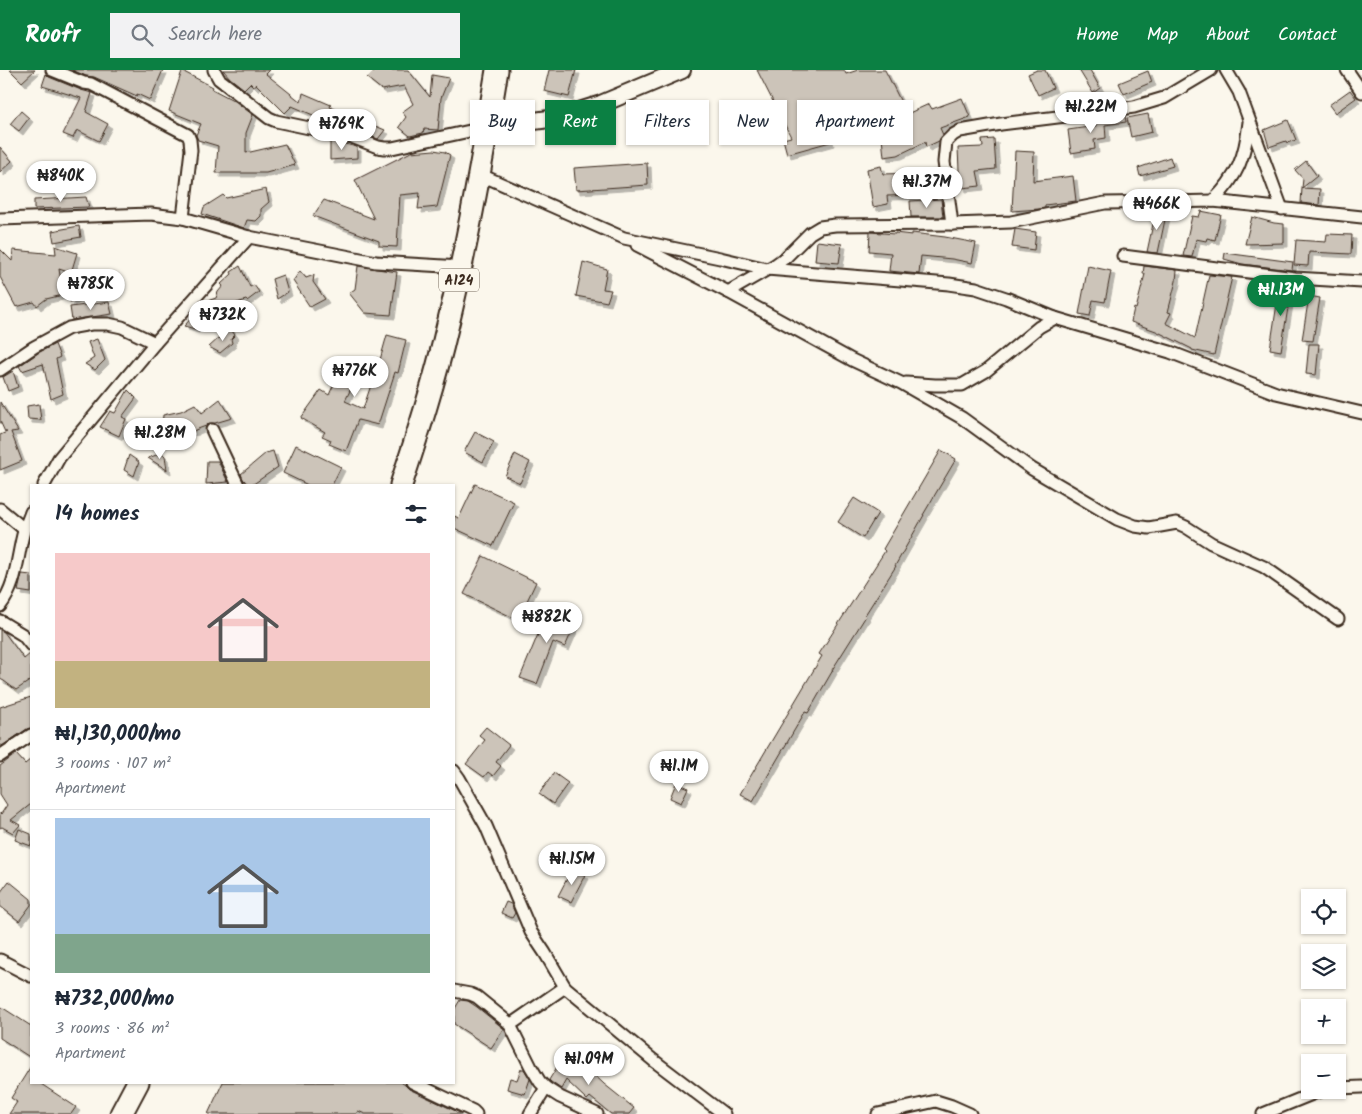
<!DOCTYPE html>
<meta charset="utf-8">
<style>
body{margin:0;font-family:Kalam,sans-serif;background:#f2f2f3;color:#1f2937;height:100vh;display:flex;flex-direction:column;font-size:19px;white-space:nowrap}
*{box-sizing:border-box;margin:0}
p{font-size:16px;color:#747a83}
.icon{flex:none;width:28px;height:28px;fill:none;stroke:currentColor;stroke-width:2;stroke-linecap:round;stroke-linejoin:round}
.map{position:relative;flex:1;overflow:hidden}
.side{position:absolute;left:30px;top:414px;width:425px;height:600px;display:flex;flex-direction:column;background:#fff;border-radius:0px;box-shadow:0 1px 4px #0004}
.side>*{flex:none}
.top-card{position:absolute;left:470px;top:30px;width:475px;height:45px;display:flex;gap:10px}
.controls{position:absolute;left:1301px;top:819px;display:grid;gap:10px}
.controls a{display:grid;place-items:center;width:45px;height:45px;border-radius:0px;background:#fff;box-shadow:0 1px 4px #0004;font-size:25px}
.price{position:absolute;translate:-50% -42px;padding:0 11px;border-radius:18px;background:#fff;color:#222;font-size:16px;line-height:32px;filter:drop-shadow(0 1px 2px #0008)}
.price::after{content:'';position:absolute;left:50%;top:30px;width:15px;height:11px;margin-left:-8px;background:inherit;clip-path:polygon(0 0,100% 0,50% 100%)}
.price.selected{background:#0b8043;color:#fff}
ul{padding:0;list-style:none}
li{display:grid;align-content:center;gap:10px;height:265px;padding:0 25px}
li+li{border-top:1px solid #e0e1e3}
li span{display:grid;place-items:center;height:155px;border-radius:0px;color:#555}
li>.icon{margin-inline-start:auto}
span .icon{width:90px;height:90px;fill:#fffc;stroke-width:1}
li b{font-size:21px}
h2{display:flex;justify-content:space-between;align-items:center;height:60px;padding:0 25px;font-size:21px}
.tag{padding:0 18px;border-radius:0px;background:#fff;box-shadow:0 1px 4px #0004;font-size:18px;line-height:45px}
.tag.selected{background:#0b8043;color:#fff}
header{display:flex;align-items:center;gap:30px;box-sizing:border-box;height:70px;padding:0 25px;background:#0b8043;color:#fff}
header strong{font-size:24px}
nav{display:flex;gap:28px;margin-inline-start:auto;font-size:18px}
.search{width:350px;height:45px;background:#f2f2f3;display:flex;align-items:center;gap:12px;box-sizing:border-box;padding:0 18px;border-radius:0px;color:#747a83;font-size:19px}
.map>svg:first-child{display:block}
.building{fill:#ccc4b9;stroke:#3b2a1e;filter:url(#shadow)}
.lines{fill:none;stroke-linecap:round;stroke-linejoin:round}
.street-casing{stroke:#3b2a1e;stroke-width:15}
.secondary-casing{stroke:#3b2a1e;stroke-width:20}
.highway-casing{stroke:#3b2a1e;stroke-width:25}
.street{stroke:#fbf7ec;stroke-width:11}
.secondary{stroke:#fbf7ec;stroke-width:16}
.highway{stroke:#fbf7ec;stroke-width:21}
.labels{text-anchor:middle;stroke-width:4.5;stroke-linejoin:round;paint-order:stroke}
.shield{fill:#fbf7ec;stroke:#75685c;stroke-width:1}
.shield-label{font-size:14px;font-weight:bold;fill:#3b2a1e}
</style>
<header>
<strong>Roofr</strong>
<div class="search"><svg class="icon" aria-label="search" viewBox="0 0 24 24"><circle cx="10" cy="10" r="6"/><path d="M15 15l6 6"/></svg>Search here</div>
<nav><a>Home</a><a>Map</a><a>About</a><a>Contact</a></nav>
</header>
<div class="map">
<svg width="1362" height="1044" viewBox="0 0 1362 1044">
<defs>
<filter id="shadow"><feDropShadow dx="4" dy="4" stdDeviation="0" flood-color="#0004"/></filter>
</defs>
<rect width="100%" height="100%" fill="#fbf7ec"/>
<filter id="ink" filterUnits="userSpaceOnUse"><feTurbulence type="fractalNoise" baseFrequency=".02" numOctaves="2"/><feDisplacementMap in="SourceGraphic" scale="10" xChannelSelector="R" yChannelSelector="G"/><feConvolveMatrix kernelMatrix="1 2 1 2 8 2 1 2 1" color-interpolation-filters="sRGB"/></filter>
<g filter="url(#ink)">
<g class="building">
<path d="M10 0H35L22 12Z"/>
<path d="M72 0H163L150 30 137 24V26L94 7 86 6Z"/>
<path d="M223 0H270L266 4 301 32 303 23 331 35 330 37 385 60 378 69 355 60 341 57 292 36 285 43 256 14 254 17 250 13 244 19 230 8Z"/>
<path d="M375 0H408L430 27 432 5 449 8 441 28 438 60 424 59 423 63 410 66 399 57 406 47 402 42 413 34 404 16 382 20 367 8Z"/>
<path d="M549 0H576L569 27 544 21Z"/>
<path d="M757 0H844L846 4 858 0H885L907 44 929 34 932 39 962 28 970 47 940 58 943 65 939 71 926 77 925 72 898 85 884 87 880 49 856 60 846 35 823 46 830 72 787 84 783 69 791 67Z"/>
<path d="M1037 0H1045L1053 18 1038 25 1028 4Z"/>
<path d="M1079 0H1090L1100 18 1093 23Z"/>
<path d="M182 1 213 17 212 19 235 31 253 45 246 63V83L285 74 295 95 266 103H216L218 76 198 70 196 65 201 54 169 41Z"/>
<path d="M1148 1 1152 12 1124 24 1119 13Z"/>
<path d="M46 4 49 7 81 20 92 23 86 42 108 54 99 71 77 60 73 68 63 64 81 28 42 16Z"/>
<path d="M1350 20 1356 28 1335 43 1329 35Z"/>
<path d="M21 41 29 48 19 61 10 54Z"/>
<path d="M1148 44 1152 62 1131 67 1127 48Z"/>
<path d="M1125 46 1126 52 1105 55 1106 68 1094 70 1095 79 1071 83 1068 60 1096 56 1095 50Z"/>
<path d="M1288 50 1296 70 1287 73 1286 71 1269 77 1264 60Z"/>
<path d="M994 69 996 99 977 101 980 116 962 118 959 100 958 78 983 77 982 70Z"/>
<path d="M330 70 357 77V88L330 90Z"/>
<path d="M0 77 12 91 0 102Z"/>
<path d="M434 80 445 82 450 85 437 137 418 139 420 123 400 125 397 177 379 176V171L313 146 324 130 374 149 355 110 411 82Z"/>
<path d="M1015 81 1034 82 1033 111 1073 106 1076 131 1045 135V138L1039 139 1012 141Z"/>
<path d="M1170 87 1173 96 1140 106 1138 98Z"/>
<path d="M1306 91 1317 106 1302 118 1303 109 1295 100Z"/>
<path d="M647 93 648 115 576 120 574 98Z"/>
<path d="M881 96 883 104 915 103 916 125 887 126 888 134 873 137 867 99Z"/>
<path d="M1302 118 1320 119 1319 135 1301 133Z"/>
<path d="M266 119 269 132 261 139V146L256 151 247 150 244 158 202 144 204 137 223 125 226 128Z"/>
<path d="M86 127 89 137 34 139V130Z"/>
<path d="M941 129 943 147H911L910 131Z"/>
<path d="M1156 140H1167L1158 183 1147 182Z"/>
<path d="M1201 141 1221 145 1215 170 1207 168 1206 171 1196 169 1192 187 1183 186 1192 146 1199 147Z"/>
<path d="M1252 147 1274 153 1284 154V173L1245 174Z"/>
<path d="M79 156 81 167 54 172 52 161Z"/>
<path d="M1015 159 1036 162 1034 180 1012 177Z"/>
<path d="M870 162 895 164V163L912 165V163L945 167 976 173 972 193 952 189 921 186 919 204 889 201 891 183 869 181Z"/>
<path d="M1327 164 1352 165 1351 184 1309 182 1308 196 1294 195 1296 170 1326 172Z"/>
<path d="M817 171 842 174 839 193 815 191Z"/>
<path d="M55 176 77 183 71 203 59 199 63 225 46 229 37 236 34 232 16 237 0 207V179L12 191 13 180 56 184Z"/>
<path d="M1225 183 1293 192 1292 200 1242 194 1224 189Z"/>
<path d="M583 192 607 199 603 219 611 220 607 232 576 226Z"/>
<path d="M240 196 250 217 254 215 259 222 247 231 246 230 231 235 230 240 227 245 215 240 212 245 195 259 184 256 199 240 195 239 199 234 216 228 218 222 223 216 221 214 232 204 231 202Z"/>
<path d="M358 196 397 202 391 245 365 243 349 223 355 219Z"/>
<path d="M1088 196 1111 201 1105 232 1093 230 1090 246 1079 244Z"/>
<path d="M1144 196 1177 200 1176 211 1168 242 1171 243 1166 253 1195 268 1209 205 1232 207 1214 285 1192 280V279L1156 261 1131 252 1134 238 1136 239 1145 204H1143Z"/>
<path d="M300 201 306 208 314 205 313 212 325 229 310 237 293 211Z"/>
<path d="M112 203 115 210 70 232 69 222Z"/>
<path d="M283 205 288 222 277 229 272 209Z"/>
<path d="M1280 214 1289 215V219H1291L1281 281 1270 279Z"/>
<path d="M1309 226 1320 228 1313 271 1302 270Z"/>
<path d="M109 232 112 244 72 250 70 237Z"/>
<path d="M230 258 235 265 231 269 232 273 220 283 209 277Z"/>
<path d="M387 265 406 270 398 303 395 302 378 355 358 350 346 381 329 374 331 370 322 366 325 362 301 348 321 320 329 325 344 291 361 298 345 331 363 339 375 303 376 304Z"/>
<path d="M97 269 105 290 95 300 85 294 94 288 88 272Z"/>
<path d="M55 274 60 287 56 289 63 324 51 329 43 294 22 301 19 296 38 283Z"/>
<path d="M1309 274H1319L1316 305 1306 304Z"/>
<path d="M13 301 18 317 8 321 3 307Z"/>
<path d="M128 320 136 328 122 347 126 349 119 366 100 357 110 341 115 343Z"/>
<path d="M220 329 232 348 215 353H209L206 356 195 360V361L158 367 159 357 162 356 163 345 181 341 195 334 202 343Z"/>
<path d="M0 332 18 361 11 362 22 391 0 400V365L7 362H5L0 351Z"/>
<path d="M39 334 41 350 28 349 27 336Z"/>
<path d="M475 362 494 372 483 392 464 382Z"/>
<path d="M296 375 341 397 332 415H308L283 403Z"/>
<path d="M941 380 956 389 923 445H924L895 496H896L865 545 866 546 832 600H833L808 643 805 642 753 731 740 724 822 586 819 584 885 481 883 479Z"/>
<path d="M273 381 278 397 252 415H249L243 409 241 404 266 383Z"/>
<path d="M162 383 165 386 167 400 148 388Z"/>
<path d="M515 384 530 392 520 413 505 406Z"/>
<path d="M129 385 139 392 134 406 124 400Z"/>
<path d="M207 391H218L228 412 206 414Z"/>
<path d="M475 414 514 432 493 476 454 458V446L459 448Z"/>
<path d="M854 428 878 443 863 468 838 452Z"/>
<path d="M483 486 536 512 518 550 464 524Z"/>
<path d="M22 504 31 505V523L18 521Z"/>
<path d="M548 540 576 552 565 577 553 572 537 614 520 608Z"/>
<path d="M0 560 4 562 24 589 31 583V610L16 620 4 611 0 609Z"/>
<path d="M31 627V658L27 659 2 676 0 673V637Z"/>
<path d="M486 657 509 675 496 692 501 696 493 706 488 702 484 707 466 694 485 670 479 665Z"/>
<path d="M16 684 25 694 31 689V734L11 750 20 755 13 763 2 757 0 758V743L1 744 7 735 0 724V696Z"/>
<path d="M554 703 568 713 553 734 539 724Z"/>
<path d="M676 713 688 718 681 733 670 728Z"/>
<path d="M19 759 31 764V776L15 770Z"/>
<path d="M572 799 585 805 571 832 558 826Z"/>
<path d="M9 811 31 829V835L19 851 0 836V823Z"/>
<path d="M506 832 511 834 515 843 512 848 501 843Z"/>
<path d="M460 930 468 931 477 937 503 958 504 959 491 978 454 954V940Z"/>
<path d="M0 936 31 956V988L0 968Z"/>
<path d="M565 984 587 998 604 1014 634 1038 629 1044H611L590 1027 587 1030 566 1010 561 1019 551 1012 549 1010Z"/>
<path d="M31 996V1012H38L76 1037 71 1044H9L17 1032 11 1028Z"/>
<path d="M521 999H524L530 1009 525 1024 507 1019 510 1008 517 1010Z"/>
<path d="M223 1012H401L405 1015 409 1019 462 1044H365L358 1041 356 1044H208Z"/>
</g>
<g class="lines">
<defs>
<g id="street">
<path d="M52 0 84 13 91 14 188 65 190 70 191 80 183 148"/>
<path d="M214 0 219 9 269 48 276 51 352 67 378 77 384 78H392L488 57"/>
<path d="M1226 0 1239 22 1282 139"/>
<path d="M1347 0 1362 22"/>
<path d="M479 104 624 168 720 188 767 199 949 214 976 218 1006 228 1055 248 1170 282 1276 323 1362 343"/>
<path d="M1213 131C1238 106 1245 87 1249 52"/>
<path d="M0 149 151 144 183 148 249 167 376 192 461 197"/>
<path d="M952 154 944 92 946 72 953 65 960 61 1001 54 1090 43 1134 37 1164 28 1211 0"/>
<path d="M637 175 728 222 852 290 901 313 962 348 1032 399 1117 449 1135 456 1149 458 1177 453 1186 457 1211 473 1264 497 1338 549"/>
<path d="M1123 186 1295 208 1362 212"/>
<path d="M728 222 775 195 786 187 810 163 820 157 835 155 952 154 1011 152 1105 133 1169 132 1213 131 1362 147"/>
<path d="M0 300 34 277 69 258 91 254H108L122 257 155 273"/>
<path d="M906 313 935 315H962L986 301 1039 257 1055 248"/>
<path d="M212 360 238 415"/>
<path d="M44 415 59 388 155 273 249 167"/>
<path d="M0 439 24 459"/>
<path d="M0 536C17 515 17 486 24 461 26 454 29 448 31 442"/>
<path d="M0 551 23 565 31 575"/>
<path d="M0 686 31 665"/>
<path d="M454 701 459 708 486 756 531 862 545 883 565 917 653 990 724 1044"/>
<path d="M0 890 31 906"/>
<path d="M454 921 470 924 477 927 509 953 531 997 540 1012 546 1018 560 1027 597 1044"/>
<path d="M510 955 565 917"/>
<path d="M412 1012 473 1041 476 1044"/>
<path d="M1338 1018 1362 1017"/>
<path d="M530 1044 546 1018"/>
<path d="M878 1044 936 1031 952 1036 970 1044"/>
<path d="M1263 1044 1322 1020"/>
</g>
<path id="secondary" d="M488 57 557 48 601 34 682 0"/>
<g id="highway">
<path d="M401 415C418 363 435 311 447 258 468 173 483 86 497 0"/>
<path d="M121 1044 138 1012"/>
</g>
</defs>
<use href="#street" class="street-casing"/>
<use href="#secondary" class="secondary-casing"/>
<use href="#highway" class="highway-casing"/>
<use href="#street" class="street"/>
<use href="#secondary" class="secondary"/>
<use href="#highway" class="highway"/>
</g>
</g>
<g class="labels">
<rect class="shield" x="439" y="198.5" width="40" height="23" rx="4"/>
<g class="shield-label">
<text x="459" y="215">A124</text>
</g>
</g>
</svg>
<div class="controls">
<a><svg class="icon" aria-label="locate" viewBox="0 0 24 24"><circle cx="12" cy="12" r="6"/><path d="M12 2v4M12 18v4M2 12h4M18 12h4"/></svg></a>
<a><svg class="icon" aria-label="layers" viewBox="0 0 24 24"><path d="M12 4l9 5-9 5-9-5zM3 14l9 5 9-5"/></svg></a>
<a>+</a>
<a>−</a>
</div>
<b class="price" style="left:1091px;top:64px">₦1.22M</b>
<b class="price" style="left:342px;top:81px">₦769K</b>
<b class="price" style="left:61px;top:133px">₦840K</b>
<b class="price" style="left:927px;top:139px">₦1.37M</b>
<b class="price" style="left:1157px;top:161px">₦466K</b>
<b class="price" style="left:91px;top:241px">₦785K</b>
<b class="price selected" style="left:1281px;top:247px">₦1.13M</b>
<b class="price" style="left:223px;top:272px">₦732K</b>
<b class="price" style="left:355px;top:328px">₦776K</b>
<b class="price" style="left:160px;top:390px">₦1.28M</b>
<b class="price" style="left:547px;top:574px">₦882K</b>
<b class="price" style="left:679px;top:723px">₦1.1M</b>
<b class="price" style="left:572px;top:816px">₦1.15M</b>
<b class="price" style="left:589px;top:1016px">₦1.09M</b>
<div class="top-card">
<a class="tag">Buy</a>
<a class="tag selected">Rent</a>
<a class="tag">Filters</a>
<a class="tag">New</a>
<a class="tag">Apartment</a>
</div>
<section class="side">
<h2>14 homes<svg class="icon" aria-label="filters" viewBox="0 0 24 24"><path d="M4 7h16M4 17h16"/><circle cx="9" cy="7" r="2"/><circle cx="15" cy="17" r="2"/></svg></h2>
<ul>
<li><span style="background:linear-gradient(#f6c9c9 70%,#c2b280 0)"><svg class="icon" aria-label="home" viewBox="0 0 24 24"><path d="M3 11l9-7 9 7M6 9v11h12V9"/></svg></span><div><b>₦1,130,000/mo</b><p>3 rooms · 107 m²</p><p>Apartment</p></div></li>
<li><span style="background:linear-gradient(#a9c7e8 75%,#7fa58c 0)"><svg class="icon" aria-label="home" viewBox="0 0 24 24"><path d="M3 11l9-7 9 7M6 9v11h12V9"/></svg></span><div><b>₦732,000/mo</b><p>3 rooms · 86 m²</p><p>Apartment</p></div></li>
</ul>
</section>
</div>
